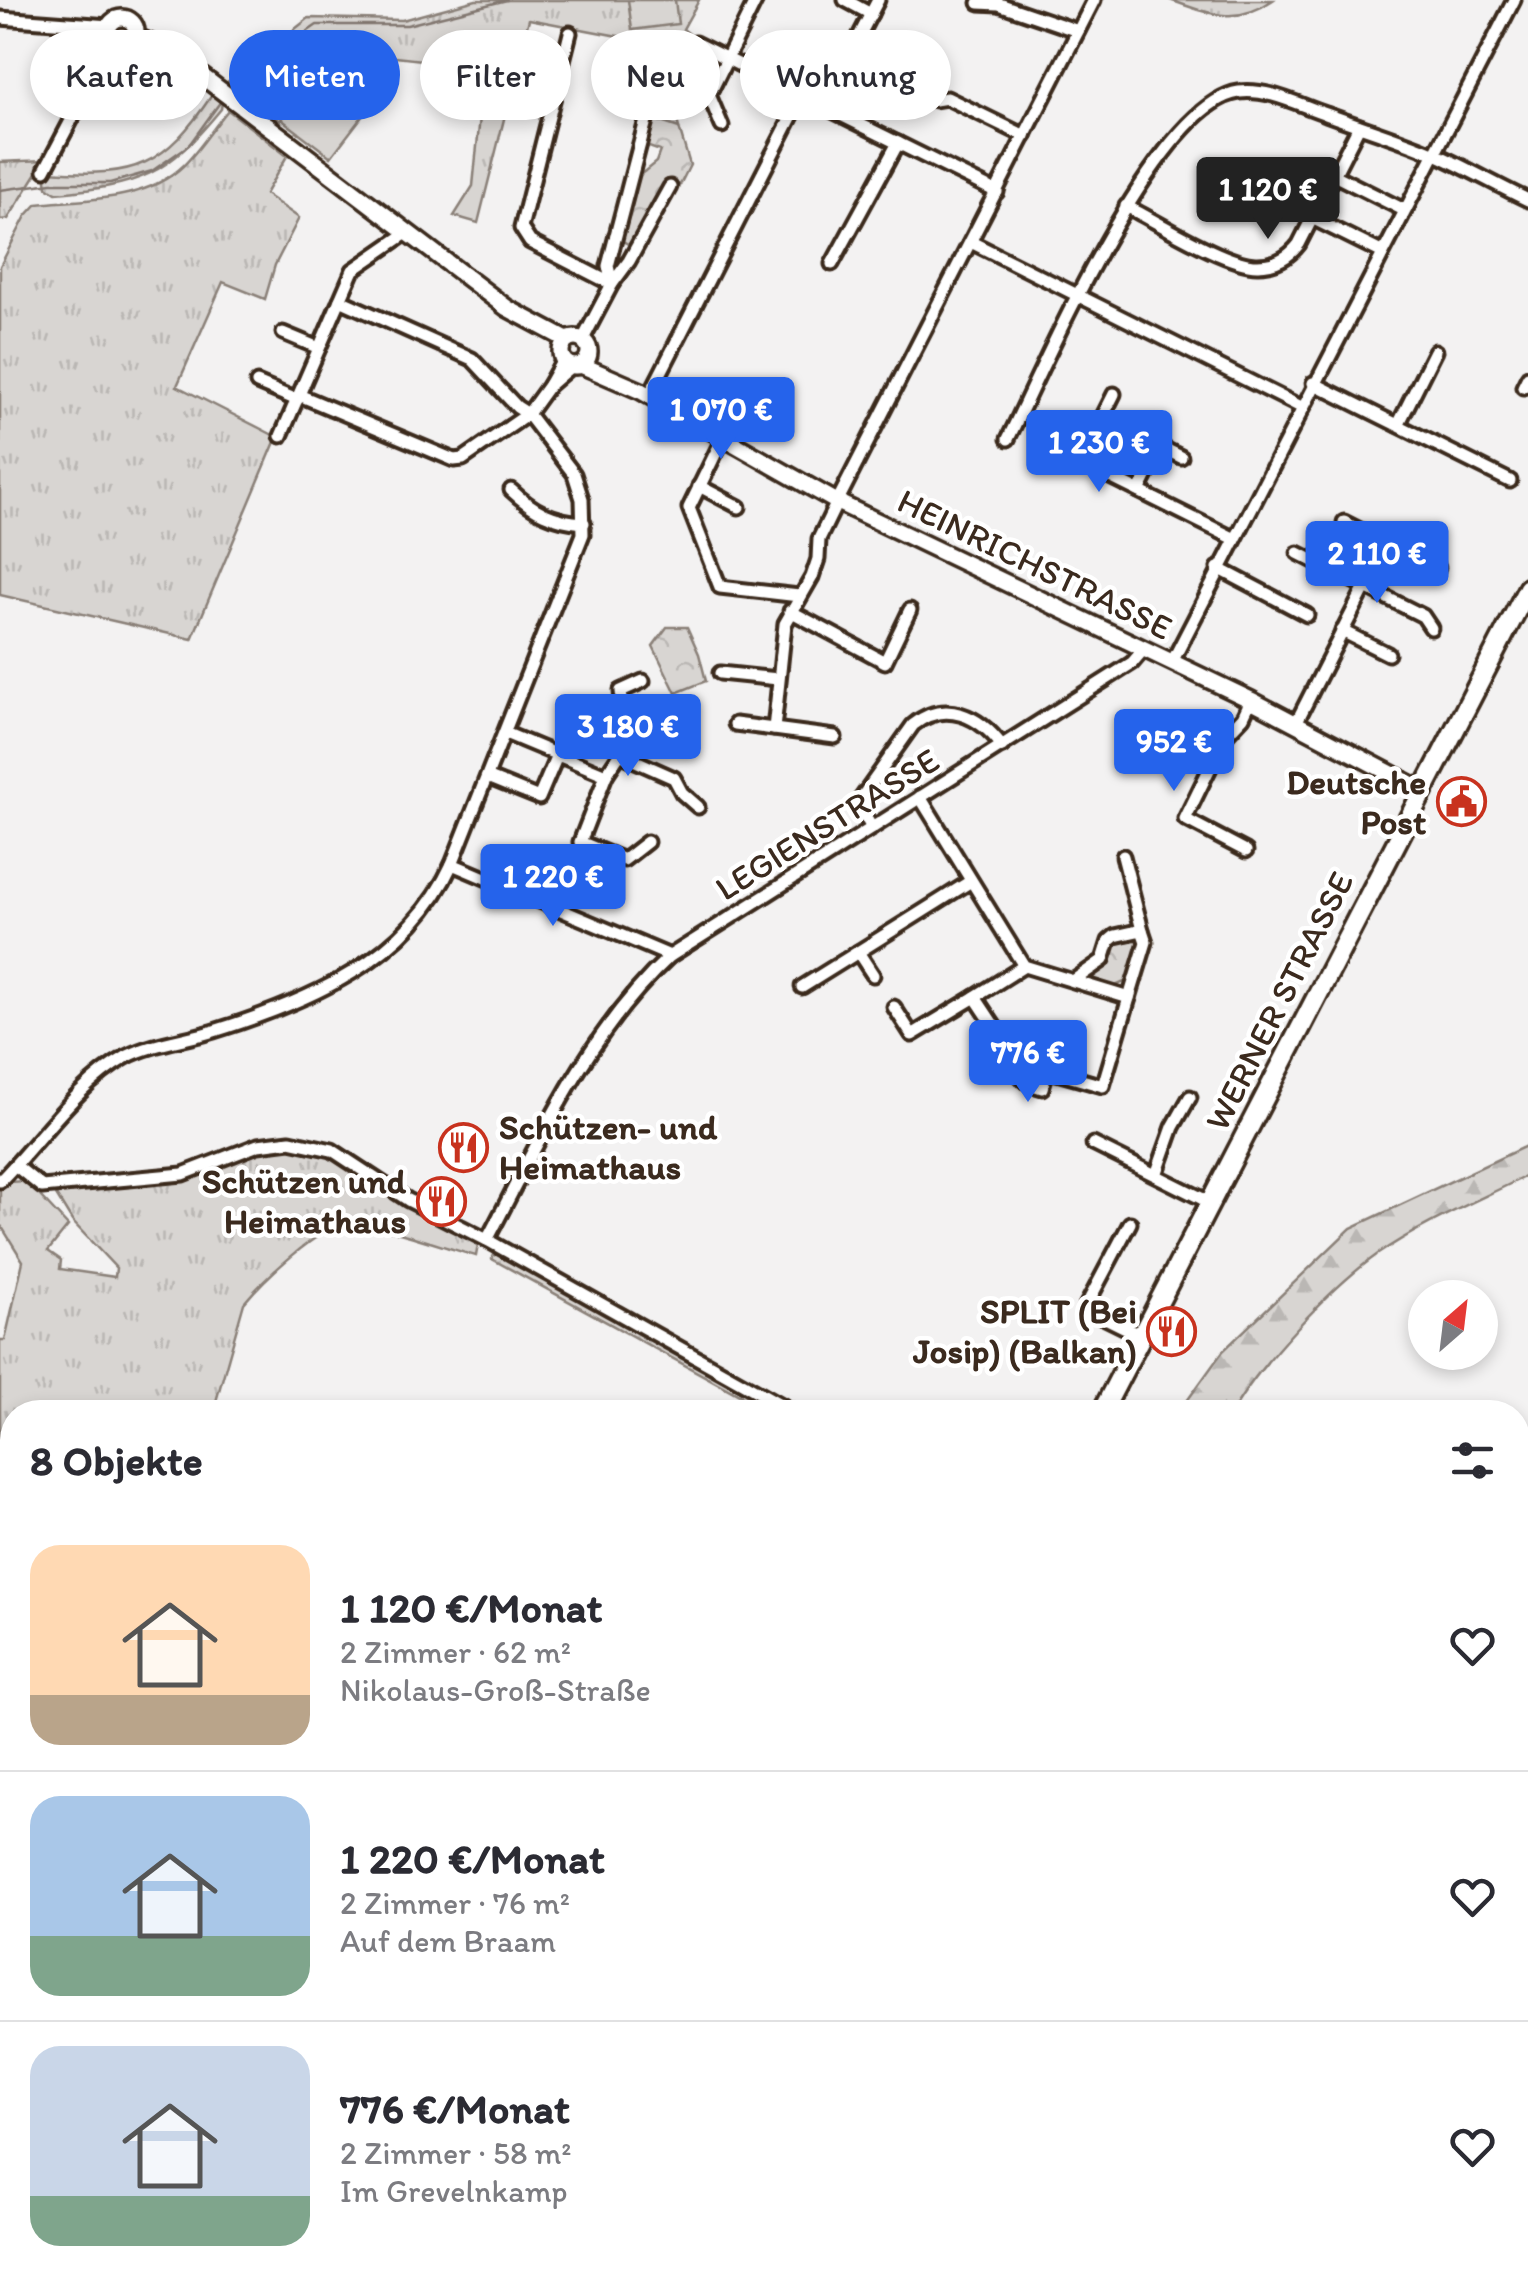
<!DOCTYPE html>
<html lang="de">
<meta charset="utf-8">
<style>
body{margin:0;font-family:Itim,sans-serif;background:#f7f7f7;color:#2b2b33;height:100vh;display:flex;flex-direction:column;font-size:38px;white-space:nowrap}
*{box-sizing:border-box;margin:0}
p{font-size:32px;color:#7c7c81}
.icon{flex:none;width:55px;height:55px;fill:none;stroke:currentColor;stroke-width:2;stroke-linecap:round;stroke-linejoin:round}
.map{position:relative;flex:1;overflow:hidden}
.sheet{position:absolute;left:0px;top:1400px;width:1530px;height:892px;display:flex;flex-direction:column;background:#fff;border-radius:40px 40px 0 0;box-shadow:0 5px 15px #0003}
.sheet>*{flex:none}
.hud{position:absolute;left:30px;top:30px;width:1000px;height:90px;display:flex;gap:20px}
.needle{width:65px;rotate:28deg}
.controls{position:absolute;left:1408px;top:1280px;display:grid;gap:20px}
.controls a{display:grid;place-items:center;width:90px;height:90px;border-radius:50%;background:#fff;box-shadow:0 5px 15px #0003;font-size:50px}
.price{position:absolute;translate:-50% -85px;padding:0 22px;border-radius:10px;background:#2563eb;color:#fff;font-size:32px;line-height:65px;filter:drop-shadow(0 2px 5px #0008)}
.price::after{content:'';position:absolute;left:50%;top:60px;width:30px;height:22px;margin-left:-15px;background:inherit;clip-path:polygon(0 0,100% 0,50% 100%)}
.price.selected{background:#222;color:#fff}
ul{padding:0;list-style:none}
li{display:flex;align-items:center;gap:30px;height:250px;padding:0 30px}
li+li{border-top:2px solid #e1e1e2}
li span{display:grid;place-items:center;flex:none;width:280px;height:200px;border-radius:30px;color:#555}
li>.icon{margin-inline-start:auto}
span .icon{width:120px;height:120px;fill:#fffc;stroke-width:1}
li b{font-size:42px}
h2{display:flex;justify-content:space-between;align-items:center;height:120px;padding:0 30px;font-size:42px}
.tag{padding:0 35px;border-radius:45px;background:#fff;box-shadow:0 5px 15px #0003;font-size:35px;line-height:90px}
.tag.selected{background:#2563eb;color:#fff}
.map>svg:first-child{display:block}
.grass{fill:url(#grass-tufts);stroke:#8a8078;stroke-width:2.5}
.forest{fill:url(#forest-firs);stroke:#8a8078;stroke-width:2.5}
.cemetery{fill:url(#cemetery-stones);stroke:#8a8078;stroke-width:2.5}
.park{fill:url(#park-crowns);stroke:#8a8078;stroke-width:2.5}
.pitch{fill:#d8d5d2;stroke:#8a8078;stroke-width:2.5}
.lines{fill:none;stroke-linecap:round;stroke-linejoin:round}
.stream{stroke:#827770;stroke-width:2.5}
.minor-casing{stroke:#3b2a1e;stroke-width:19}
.tertiary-casing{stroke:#3b2a1e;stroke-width:22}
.primary-casing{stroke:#3b2a1e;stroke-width:25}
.motorway-casing{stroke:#3b2a1e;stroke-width:28}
.minor{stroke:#fff;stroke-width:11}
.tertiary{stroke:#fff;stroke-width:15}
.primary{stroke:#fff;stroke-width:18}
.motorway{stroke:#fff;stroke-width:20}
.labels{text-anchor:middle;stroke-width:9;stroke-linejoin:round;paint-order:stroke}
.street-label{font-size:35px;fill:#3b2a1e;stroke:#fff}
.poi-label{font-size:35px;font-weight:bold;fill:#3b2a1e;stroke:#fff;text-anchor:end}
</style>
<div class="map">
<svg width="1528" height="2292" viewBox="0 0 1528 2292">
<defs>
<pattern id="grass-tufts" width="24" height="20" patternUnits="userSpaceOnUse" patternTransform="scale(2.5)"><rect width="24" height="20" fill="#d8d5d2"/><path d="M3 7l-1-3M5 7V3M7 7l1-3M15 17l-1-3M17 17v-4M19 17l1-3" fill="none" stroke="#bab7b4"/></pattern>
<pattern id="forest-firs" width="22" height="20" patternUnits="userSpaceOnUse" patternTransform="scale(2.5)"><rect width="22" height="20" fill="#d8d5d2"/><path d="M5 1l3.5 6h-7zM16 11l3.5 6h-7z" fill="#bab7b4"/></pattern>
<pattern id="cemetery-stones" width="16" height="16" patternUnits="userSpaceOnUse" patternTransform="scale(2.5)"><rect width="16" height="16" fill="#d8d5d2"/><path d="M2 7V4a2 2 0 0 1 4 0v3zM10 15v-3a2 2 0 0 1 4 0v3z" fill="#bab7b4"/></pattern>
<pattern id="park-crowns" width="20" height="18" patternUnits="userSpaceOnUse" patternTransform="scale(2.5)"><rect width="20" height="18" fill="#d8d5d2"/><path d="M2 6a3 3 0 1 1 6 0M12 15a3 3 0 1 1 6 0" fill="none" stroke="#bab7b4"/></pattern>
</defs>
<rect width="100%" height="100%" fill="#f3f2f2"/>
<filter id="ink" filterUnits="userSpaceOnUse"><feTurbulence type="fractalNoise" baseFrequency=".01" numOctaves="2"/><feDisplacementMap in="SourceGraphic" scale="20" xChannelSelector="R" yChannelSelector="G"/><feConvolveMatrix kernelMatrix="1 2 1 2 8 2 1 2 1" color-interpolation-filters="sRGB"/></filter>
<g filter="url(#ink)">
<g class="grass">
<path d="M476 0H699L683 29 696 39 668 85 679 128 643 117 654 79 633 73 636 47 628 38 529 19 478 223 454 216 473 186 485 67 333 50 280 121 253 97 226 83 309 18 402 20Z"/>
<path d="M1170 0H1273C1236 26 1210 14 1170 0Z"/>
<path d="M212 95 222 102 221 109C166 176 142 185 56 193L47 187 46 180 50 171C136 178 164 166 212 95Z"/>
<path d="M228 110 287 156 265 194 299 218 275 265 265 299 223 282 177 386 277 437 192 639 0 595V266L26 216 37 204C86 199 146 202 184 165 200 149 213 128 228 110Z"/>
<path d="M45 160 8 219 0 220V162Z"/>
<path d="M289 1146 334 1155 479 1239 476 1256C449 1249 371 1221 348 1223 319 1226 262 1281 244 1303L213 1412H12V1572L0 1568V1340H5L23 1261 0 1224V1189L8 1182 26 1181 68 1226 48 1251 61 1260 60 1269 115 1277 116 1268 72 1221 53 1190 183 1179 257 1150Z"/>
<path d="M496 1251 785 1412H770L492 1259Z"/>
<path d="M244 2280H762L759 2292H242Z"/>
</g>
<path class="forest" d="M1528 1145V1175C1481 1199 1421 1224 1378 1254 1329 1289 1262 1361 1232 1412H1179L1223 1351 1351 1228Z"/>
<path class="cemetery" d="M814 2280H1057L1045 2292H811Z"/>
<g class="park">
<path d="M652 119 679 128 690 165 680 185 667 180 632 246 619 239 635 179 656 162 660 151 646 146Z"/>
<path d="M667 627H687L699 654 706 681 676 693 653 646Z"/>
<path d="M1136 935 1140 949 1131 979 1109 989 1083 981 1111 943Z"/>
<path d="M1518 2050 1528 2188V2292H1300L1296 2280H1518Z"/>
</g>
<g class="pitch">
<path d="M628 0H675L678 24 632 30Z"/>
<path d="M316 72 367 110 331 157 281 119Z"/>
</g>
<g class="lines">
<g class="stream">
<path d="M230 91 245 74 317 25H407L507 0"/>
<path d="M0 190 52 183H110L152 171 189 145 221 101"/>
</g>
<defs>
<g id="minor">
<path d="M845 0 871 14"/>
<path d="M979 3 999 4 1078 31"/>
<path d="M0 18 109 26"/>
<path d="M570 33 521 228 530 242 612 284 582 341"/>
<path d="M695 43 997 192"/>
<path d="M655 86 608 266 612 284 629 261 670 187"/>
<path d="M935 100 947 98 1025 136"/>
<path d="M722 126 709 95 756 0"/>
<path d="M45 170 94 77 116 44"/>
<path d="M1334 175 1404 210"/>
<path d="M1251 199 1256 188 1315 211"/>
<path d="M1126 206C1156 221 1227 266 1258 265 1275 265 1289 257 1299 244L1359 126"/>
<path d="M1312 218 1381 252"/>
<path d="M971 242 1301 407"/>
<path d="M832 264 898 143"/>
<path d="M283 333 319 348"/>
<path d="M257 383 297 400"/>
<path d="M1313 383 1510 481"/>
<path d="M549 385 563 360"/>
<path d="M1523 387 1528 377"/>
<path d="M1114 394 1080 462 1233 538"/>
<path d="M299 395 454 460 463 459 528 414 517 407 472 359 340 300"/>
<path d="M649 396 825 51 834 45 846 51 852 50 878 0"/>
<path d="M1398 425 1435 351"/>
<path d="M281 436 353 270 408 232"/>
<path d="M723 438 689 508 720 587 799 596"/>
<path d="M1008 439C1044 366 1156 104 1239 92 1268 88 1299 105 1326 114 1361 127 1398 138 1433 153 1465 167 1496 185 1528 200"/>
<path d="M1146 440 1161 447"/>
<path d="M699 486 739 507"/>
<path d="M511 490C533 511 553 521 584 523"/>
<path d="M1139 491 1161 447 1181 457"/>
<path d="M1387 544 1438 568"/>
<path d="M1298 553 1423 616 1431 628"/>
<path d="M1218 568 1307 615"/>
<path d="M790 611 885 662 910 610"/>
<path d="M1342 631 1388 654"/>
<path d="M1172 662 1514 0"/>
<path d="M720 673 778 679"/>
<path d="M643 681 621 691 624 722 620 754 606 775 580 842 624 860 647 842"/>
<path d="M1296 723 1387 544 1344 522"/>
<path d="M735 724 774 729"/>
<path d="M505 733 606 775"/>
<path d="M835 737 774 729 785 624 812 577 818 559 819 539 837 502 1094 0"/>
<path d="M620 754 674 778 682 793 698 807"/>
<path d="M487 777 539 798 571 723"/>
<path d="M920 797 1024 966 1129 998 1146 942 1142 930 1115 936 1109 941 1103 960 1073 981"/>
<path d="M872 828 859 806 860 800 913 725C945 699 980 716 1002 746"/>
<path d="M1246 851 1185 819 1226 735 1243 717 1251 700"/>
<path d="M1123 856 1142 930"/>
<path d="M452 864 670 956"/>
<path d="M873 975 858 952 971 881"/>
<path d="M802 987 858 952"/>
<path d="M975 997 1024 966"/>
<path d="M894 1007 912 1035 975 997 1018 1062 1103 1086 1129 998"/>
<path d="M1018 1062C1018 1080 1025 1083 1042 1088L1047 1070"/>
<path d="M1093 1144 1211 1203"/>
<path d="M15 1165 42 1187 183 1174 258 1145 290 1141 332 1150 408 1200 487 1240 794 1412"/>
<path d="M1156 1175 1173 1127 1190 1097"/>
<path d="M0 1181C40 1141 76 1085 126 1057 153 1043 186 1040 214 1031 310 1001 408 960 452 864L583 534 582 499 574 474 528 414 549 385 571 366"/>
<path d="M1130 1223 1085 1308 1142 1336"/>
<path d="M487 1240C540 1140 586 1034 670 956L1132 663 1144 649"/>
<path d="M1518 1662 1528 1651"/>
<path d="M232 2292 233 2280"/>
<path d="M1069 2292 1083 2280"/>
</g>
<g id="tertiary">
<circle cx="122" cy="32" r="14"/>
<path d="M135 36 169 51 507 308 567 340"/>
<circle cx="575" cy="352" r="14"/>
<path d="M581 365 641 391 837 502 1251 700 1424 791"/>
</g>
<g id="primary">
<path d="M1102 1412 1528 588"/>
<path d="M770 2292 772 2280"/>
</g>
<g id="motorway">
<path d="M0 2267 12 2270"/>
<path d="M57 2280 110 2292"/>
</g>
</defs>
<use href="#minor" class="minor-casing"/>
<use href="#tertiary" class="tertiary-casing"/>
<use href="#primary" class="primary-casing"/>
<use href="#motorway" class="motorway-casing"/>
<use href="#minor" class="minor"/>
<use href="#tertiary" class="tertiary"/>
<use href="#primary" class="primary"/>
<use href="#motorway" class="motorway"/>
</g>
</g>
<defs>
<symbol id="civic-ring" viewBox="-11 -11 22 22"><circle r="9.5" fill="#fff" stroke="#c8321e" stroke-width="1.5"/><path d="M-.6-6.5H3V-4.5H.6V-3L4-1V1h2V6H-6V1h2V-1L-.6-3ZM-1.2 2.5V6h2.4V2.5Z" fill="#c8321e"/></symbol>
<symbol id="restaurant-ring" viewBox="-11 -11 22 22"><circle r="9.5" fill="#fff" stroke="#c8321e" stroke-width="1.5"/><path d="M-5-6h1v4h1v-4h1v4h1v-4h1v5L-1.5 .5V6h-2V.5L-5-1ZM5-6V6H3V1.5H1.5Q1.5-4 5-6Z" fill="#c8321e"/></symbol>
</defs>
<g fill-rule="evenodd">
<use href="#civic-ring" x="1434" y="774" width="55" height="55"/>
<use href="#restaurant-ring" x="436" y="1120" width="55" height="55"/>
<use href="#restaurant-ring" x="414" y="1174" width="55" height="55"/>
<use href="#restaurant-ring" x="1144" y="1304" width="55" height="55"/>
</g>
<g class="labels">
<g class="street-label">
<text transform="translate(1035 564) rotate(26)" y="12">HEINRICHSTRASSE</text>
<text transform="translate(827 824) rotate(-32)" y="12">LEGIENSTRASSE</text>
<text transform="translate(1279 1001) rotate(-63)" y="12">WERNER STRASSE</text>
</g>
<g class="poi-label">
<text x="1426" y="794">Deutsche<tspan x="1426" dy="40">Post</tspan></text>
<text x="499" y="1139" text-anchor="start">Schützen- und<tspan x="499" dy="40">Heimathaus</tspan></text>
<text x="406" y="1193">Schützen und<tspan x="406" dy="40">Heimathaus</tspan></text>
<text x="1137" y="1323">SPLIT (Bei<tspan x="1137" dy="40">Josip) (Balkan)</tspan></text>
</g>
</g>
</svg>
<div class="controls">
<a><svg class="needle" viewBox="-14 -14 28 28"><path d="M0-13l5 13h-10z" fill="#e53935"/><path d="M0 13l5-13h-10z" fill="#7c7c81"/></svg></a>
</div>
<b class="price selected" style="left:1268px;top:242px">1 120 €</b>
<b class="price" style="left:721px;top:462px">1 070 €</b>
<b class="price" style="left:1099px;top:495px">1 230 €</b>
<b class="price" style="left:1377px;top:606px">2 110 €</b>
<b class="price" style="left:628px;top:779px">3 180 €</b>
<b class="price" style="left:1174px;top:794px">952 €</b>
<b class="price" style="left:553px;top:929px">1 220 €</b>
<b class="price" style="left:1028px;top:1105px">776 €</b>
<div class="hud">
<a class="tag">Kaufen</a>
<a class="tag selected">Mieten</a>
<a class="tag">Filter</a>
<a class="tag">Neu</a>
<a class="tag">Wohnung</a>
</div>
<section class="sheet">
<h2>8 Objekte<svg class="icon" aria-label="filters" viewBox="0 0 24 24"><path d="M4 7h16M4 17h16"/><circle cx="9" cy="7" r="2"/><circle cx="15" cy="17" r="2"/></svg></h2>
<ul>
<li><span style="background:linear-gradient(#ffd9b3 75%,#b9a48a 0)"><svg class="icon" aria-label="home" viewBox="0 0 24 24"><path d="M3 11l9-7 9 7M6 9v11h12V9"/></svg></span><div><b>1 120 €/Monat</b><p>2 Zimmer · 62 m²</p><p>Nikolaus-Groß-Straße</p></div><svg class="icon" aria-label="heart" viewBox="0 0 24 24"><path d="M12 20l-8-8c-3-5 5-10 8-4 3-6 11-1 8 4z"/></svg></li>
<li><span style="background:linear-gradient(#a9c7e8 70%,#7fa58c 0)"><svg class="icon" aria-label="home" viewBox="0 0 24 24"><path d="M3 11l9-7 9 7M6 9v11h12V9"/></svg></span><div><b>1 220 €/Monat</b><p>2 Zimmer · 76 m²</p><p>Auf dem Braam</p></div><svg class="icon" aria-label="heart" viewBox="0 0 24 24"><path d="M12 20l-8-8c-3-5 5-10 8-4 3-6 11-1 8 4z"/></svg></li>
<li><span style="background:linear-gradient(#c9d6e8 75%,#7fa58c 0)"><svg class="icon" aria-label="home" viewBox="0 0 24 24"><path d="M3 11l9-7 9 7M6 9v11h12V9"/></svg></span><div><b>776 €/Monat</b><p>2 Zimmer · 58 m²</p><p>Im Grevelnkamp</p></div><svg class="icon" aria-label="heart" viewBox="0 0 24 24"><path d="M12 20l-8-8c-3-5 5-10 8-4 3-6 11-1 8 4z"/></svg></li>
</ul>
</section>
</div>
